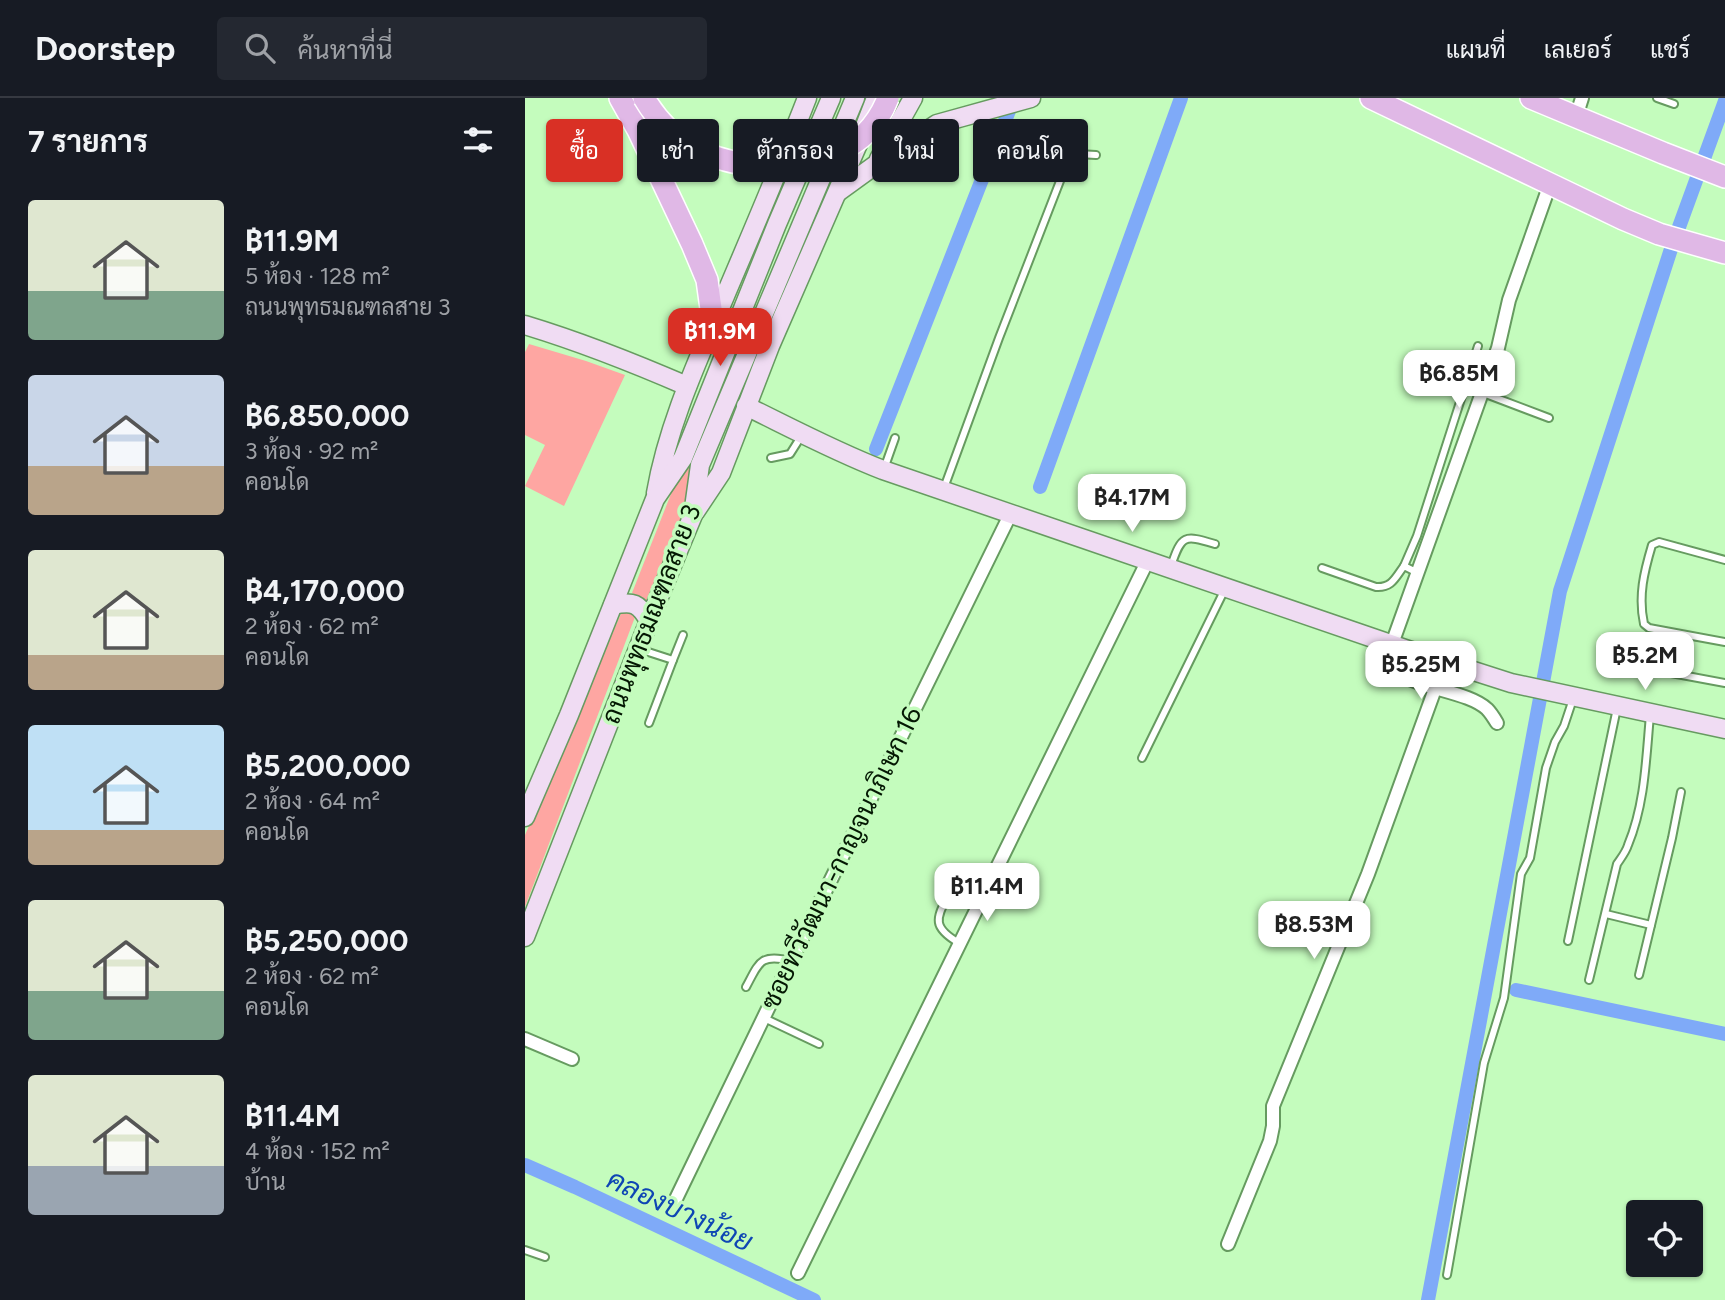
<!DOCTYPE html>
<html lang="th">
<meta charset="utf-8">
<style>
body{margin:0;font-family:Figtree,Sarabun,sans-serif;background:#242831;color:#f1f3f6;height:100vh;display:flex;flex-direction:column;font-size:26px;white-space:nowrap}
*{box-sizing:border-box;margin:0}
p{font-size:23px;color:#9ea1a6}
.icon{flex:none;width:38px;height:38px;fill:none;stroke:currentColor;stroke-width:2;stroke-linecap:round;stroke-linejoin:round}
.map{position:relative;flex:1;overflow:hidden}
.side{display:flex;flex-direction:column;background:#171b24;width:525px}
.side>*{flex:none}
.top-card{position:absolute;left:21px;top:21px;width:665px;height:63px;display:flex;gap:14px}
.fabs{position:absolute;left:1101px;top:1102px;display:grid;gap:14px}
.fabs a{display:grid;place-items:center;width:77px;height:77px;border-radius:7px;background:#171b24;box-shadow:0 2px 5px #0004;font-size:35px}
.price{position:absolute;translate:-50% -60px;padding:0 16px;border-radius:14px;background:#fff;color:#222;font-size:23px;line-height:46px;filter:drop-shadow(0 2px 4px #0008)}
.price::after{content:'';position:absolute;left:50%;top:42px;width:21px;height:16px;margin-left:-10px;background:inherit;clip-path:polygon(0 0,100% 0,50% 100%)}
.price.current{background:#d93025;color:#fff}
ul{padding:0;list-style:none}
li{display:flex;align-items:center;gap:21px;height:175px;padding:0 28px}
li span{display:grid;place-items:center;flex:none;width:196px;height:140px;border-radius:7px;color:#555}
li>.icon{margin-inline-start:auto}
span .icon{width:84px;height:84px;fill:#fffc;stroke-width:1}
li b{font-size:30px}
h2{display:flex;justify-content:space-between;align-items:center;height:84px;padding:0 28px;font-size:30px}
.tag{padding:0 24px;border-radius:7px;background:#171b24;box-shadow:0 2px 5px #0004;font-size:24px;line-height:63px}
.tag.current{background:#d93025;color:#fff}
header{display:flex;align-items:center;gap:42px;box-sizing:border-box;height:98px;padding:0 35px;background:#171b24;border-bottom:2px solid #363941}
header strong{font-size:33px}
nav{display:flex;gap:38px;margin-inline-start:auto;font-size:24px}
.search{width:490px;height:63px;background:#242831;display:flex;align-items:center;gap:18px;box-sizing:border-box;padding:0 24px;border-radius:7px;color:#9ea1a6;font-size:26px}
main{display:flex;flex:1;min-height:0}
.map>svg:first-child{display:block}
.green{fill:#fea6a2}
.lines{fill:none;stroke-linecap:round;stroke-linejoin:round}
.canal{stroke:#7faaf8;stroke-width:14}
.lane-casing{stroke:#669b60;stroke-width:10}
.street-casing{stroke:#669b60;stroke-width:16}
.secondary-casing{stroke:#669b60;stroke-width:21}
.primary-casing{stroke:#fff;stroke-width:24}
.lane{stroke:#fff;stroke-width:6}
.street{stroke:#fff;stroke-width:12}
.secondary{stroke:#f0dcf3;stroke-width:18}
.primary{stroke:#e0b8e6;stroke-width:21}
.primary-bridge-casing{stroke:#fff;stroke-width:24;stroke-linecap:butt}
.primary-bridge{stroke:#e0b8e6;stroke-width:21}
.labels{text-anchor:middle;stroke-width:7;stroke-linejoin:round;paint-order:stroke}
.street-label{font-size:26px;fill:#041803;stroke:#c4fcbd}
.water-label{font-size:28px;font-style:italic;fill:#0e46b4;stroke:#c4fcbd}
</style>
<header>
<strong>Doorstep</strong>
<div class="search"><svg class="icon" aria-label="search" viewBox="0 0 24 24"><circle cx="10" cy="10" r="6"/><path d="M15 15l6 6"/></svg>ค้นหาที่นี่</div>
<nav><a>แผนที่</a><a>เลเยอร์</a><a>แชร์</a></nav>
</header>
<main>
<section class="side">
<h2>7 รายการ<svg class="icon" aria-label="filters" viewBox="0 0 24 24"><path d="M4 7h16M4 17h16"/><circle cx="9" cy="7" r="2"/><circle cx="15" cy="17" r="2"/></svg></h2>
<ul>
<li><span style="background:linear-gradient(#dfe7d0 65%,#7fa58c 0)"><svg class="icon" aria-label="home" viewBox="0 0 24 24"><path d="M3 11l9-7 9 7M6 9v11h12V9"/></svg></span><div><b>฿11.9M</b><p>5 ห้อง · 128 m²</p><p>ถนนพุทธมณฑลสาย 3</p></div></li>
<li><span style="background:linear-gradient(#c9d6e8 65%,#b9a48a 0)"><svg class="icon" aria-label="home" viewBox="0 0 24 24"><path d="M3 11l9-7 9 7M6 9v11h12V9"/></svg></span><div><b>฿6,850,000</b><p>3 ห้อง · 92 m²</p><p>คอนโด</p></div></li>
<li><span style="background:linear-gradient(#dfe7d0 75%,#b9a48a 0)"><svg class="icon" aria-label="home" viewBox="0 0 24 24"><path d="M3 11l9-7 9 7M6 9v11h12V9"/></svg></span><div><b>฿4,170,000</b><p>2 ห้อง · 62 m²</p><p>คอนโด</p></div></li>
<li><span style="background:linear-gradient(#bfe0f5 75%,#b9a48a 0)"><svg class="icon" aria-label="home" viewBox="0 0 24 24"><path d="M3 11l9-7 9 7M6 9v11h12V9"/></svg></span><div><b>฿5,200,000</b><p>2 ห้อง · 64 m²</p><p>คอนโด</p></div></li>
<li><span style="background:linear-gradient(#dfe7d0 65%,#7fa58c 0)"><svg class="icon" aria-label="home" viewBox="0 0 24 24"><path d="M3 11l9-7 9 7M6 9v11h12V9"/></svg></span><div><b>฿5,250,000</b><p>2 ห้อง · 62 m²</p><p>คอนโด</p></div></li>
<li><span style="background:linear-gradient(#dfe7d0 65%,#9aa5b1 0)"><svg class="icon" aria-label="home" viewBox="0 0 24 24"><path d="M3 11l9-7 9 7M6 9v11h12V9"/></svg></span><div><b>฿11.4M</b><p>4 ห้อง · 152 m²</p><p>บ้าน</p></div></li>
</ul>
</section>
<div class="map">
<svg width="1200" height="1202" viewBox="0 0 1200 1202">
<rect width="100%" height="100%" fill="#c4fcbd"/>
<g class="green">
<path d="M4 246 61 263 100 277 39 408 0 388 20 347 0 337V254Z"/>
<path d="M171 352 164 405 123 503 107 495 155 373Z"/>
<path d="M98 511H108L110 519 0 809V737Z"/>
</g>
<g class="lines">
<g class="canal">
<path d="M351 351 489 0"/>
<path d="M515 389 656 0"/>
<path d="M991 892 1200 936"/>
<path d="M0 1067 50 1089 289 1202"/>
<path d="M903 1202 1035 493 1146 151 1200 3"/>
</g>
<defs>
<g id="lane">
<path d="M1132 0 1149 6"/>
<path d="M958 295 1024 320"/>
<path d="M246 360 265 356 277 337"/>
<path d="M359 371 370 340"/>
<path d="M419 390 474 240 542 65 553 56 571 57"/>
<path d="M1200 462 1134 444 1127 447C1119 474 1113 498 1119 526L1124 530 1200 544"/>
<path d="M646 468C657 436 659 437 690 446"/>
<path d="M797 470 851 489C867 490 870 480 879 468"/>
<path d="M893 475 879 468 892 438 953 248"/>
<path d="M114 551 148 562 124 625"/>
<path d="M148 562 158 537"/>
<path d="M1130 572 1200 585"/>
<path d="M617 660 700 491"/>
<path d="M425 793C412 820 405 828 434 845"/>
<path d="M1081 816 1126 827"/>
<path d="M1043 843 1092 610"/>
<path d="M1114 877 1147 740 1156 694"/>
<path d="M1064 882 1092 766C1096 760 1101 754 1103 747 1120 706 1121 661 1125 617"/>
<path d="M221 889C234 865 235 855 266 863"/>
<path d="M239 920 294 946"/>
<path d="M0 1152 20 1159"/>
<path d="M922 1177 959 965 979 900 996 776 1005 760 1021 670 1030 644 1039 628 1048 601"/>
</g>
<g id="street">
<path d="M1051 19 1057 0"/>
<path d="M867 546 973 250 984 202 1025 86"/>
<path d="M880 551 878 571 881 579C904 592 945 595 962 611 966 615 969 620 972 625"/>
<path d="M0 941 47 961"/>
<path d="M149 1105 266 863 485 417"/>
<path d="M703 1146 745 1043 748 1028V1008L843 776 910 591"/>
<path d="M273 1175 623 462"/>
</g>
<g id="secondary">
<path d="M354 61 388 0"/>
<path d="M313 94 353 65 412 26 506 0"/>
<path d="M0 227C56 244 109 265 162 288"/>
<path d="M221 308C266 330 311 354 358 372L880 551 986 585 1200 631"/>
<path d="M131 395C143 326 173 262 200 198 228 132 256 67 282 0"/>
<path d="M170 414 196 375 245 248 333 46 351 0"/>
<path d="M88 507C108 503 114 505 124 523"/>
<path d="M0 719 44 617 130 401 158 360 252 126 306 0"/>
<path d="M0 839 124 523 168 417 175 367 330 0"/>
</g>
<g id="primary">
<path d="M95 0 113 32 167 146 182 182 188 225"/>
<path d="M846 0 1098 121 1134 136 1200 155"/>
<path d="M1006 0 1138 55 1200 79"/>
</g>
</defs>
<use href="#lane" class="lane-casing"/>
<use href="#street" class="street-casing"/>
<use href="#secondary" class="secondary-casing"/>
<use href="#primary" class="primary-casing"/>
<use href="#lane" class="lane"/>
<use href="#street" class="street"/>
<use href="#secondary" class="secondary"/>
<use href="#primary" class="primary"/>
<defs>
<path id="primary-bridge" d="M119 0C132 22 152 44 177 54 194 61 216 67 234 67 265 69 318 59 340 36 350 26 358 13 363 0"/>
</defs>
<use href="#primary-bridge" class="primary-bridge-casing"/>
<use href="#primary-bridge" class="primary-bridge"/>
</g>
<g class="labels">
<g class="street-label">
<text transform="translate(126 516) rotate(-69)" y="9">ถนนพุทธมณฑลสาย 3</text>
<text transform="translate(316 760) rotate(-64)" y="9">ซอยทวีวัฒนา-กาญจนาภิเษก 16</text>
</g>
<g class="water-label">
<text transform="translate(155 1112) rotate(25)" y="10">คลองบางน้อย</text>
</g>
</g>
</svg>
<div class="fabs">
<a><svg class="icon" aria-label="locate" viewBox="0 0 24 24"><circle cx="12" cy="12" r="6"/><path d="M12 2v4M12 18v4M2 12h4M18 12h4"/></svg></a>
</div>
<b class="price current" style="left:195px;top:270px">฿11.9M</b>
<b class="price" style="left:934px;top:312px">฿6.85M</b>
<b class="price" style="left:607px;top:436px">฿4.17M</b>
<b class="price" style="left:1120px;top:594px">฿5.2M</b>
<b class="price" style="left:896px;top:603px">฿5.25M</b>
<b class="price" style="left:462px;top:825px">฿11.4M</b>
<b class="price" style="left:789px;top:863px">฿8.53M</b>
<div class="top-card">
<a class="tag current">ซื้อ</a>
<a class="tag">เช่า</a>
<a class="tag">ตัวกรอง</a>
<a class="tag">ใหม่</a>
<a class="tag">คอนโด</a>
</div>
</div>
</main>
